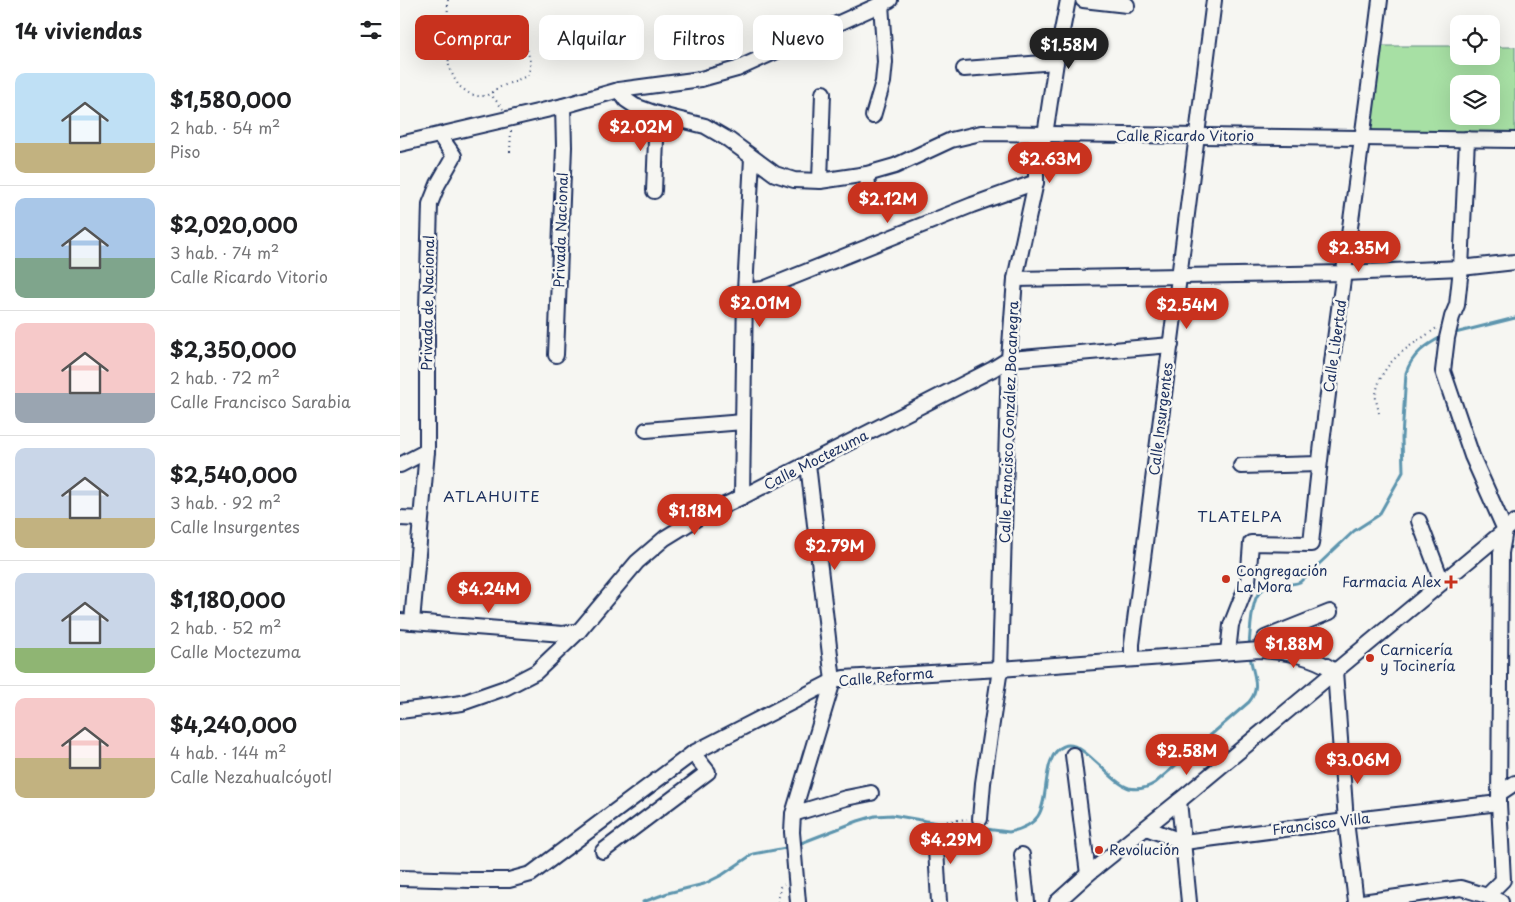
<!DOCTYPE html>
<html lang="es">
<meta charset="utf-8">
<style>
body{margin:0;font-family:"Playpen Sans",sans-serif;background:#f6f6f6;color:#202124;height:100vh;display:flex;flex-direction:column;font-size:19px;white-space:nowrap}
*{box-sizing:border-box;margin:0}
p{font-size:16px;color:#757577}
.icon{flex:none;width:28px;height:28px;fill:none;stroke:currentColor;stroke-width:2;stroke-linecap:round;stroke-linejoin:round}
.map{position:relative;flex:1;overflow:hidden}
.drawer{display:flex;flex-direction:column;background:#fff;width:400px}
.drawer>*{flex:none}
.banner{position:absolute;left:15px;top:15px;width:475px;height:45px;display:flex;gap:10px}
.buttons{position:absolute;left:1050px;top:15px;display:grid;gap:10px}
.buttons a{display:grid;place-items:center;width:50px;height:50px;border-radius:10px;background:#fff;box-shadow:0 5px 20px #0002;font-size:25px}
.price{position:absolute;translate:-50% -42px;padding:0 11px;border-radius:18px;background:#c8321e;color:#fff;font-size:16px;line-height:32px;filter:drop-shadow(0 1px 2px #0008)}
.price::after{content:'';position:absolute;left:50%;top:30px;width:15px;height:11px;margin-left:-8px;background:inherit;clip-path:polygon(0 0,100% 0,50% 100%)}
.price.selected{background:#222;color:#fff}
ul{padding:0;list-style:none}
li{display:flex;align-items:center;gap:15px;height:125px;padding:0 15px}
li+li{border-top:1px solid #e0e0e0}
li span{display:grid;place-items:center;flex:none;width:140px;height:100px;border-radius:10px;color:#555}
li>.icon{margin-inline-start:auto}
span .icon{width:60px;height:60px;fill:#fffc;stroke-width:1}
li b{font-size:21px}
h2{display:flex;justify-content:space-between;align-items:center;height:60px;padding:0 15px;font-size:21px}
.tag{padding:0 18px;border-radius:10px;background:#fff;box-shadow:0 5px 20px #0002;font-size:18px;line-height:45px}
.tag.selected{background:#c8321e;color:#fff}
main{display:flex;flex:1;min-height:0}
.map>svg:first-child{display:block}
.green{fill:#a7e0a4;stroke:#618881;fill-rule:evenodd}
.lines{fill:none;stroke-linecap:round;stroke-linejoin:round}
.stream{stroke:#5d95ae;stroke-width:3}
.minor-casing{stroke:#1b2f5e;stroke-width:18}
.path{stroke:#1b2f5e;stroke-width:2;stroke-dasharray:1 4;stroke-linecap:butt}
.minor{stroke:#f6f6f2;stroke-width:14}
.poi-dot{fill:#c8321e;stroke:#f6f6f2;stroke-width:2}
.labels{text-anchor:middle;stroke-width:5;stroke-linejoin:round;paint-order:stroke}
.street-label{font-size:14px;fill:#1b2f5e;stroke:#f6f6f2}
.poi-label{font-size:14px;fill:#1b2f5e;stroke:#f6f6f2;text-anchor:start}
.neighbourhood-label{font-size:15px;letter-spacing:1px;fill:#1b2f5e;stroke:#f6f6f2}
</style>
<main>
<section class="drawer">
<h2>14 viviendas<svg class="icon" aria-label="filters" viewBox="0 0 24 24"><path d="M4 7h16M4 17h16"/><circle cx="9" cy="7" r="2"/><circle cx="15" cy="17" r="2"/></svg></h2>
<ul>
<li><span style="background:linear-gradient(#bfe0f5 70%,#c2b280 0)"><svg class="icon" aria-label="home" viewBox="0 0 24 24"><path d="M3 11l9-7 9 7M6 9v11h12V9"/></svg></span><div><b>$1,580,000</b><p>2 hab. · 54 m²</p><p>Piso</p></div></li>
<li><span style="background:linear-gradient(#a9c7e8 60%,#7fa58c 0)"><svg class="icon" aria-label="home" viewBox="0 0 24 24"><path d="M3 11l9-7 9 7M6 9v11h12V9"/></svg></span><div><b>$2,020,000</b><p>3 hab. · 74 m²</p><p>Calle Ricardo Vitorio</p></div></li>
<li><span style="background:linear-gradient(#f6c9c9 70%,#9aa5b1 0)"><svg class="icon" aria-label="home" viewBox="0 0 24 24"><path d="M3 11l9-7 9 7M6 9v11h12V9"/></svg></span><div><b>$2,350,000</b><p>2 hab. · 72 m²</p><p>Calle Francisco Sarabia</p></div></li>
<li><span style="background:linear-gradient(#c9d6e8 70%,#c2b280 0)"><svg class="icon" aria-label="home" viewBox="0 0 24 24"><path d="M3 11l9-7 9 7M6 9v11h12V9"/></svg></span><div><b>$2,540,000</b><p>3 hab. · 92 m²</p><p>Calle Insurgentes</p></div></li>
<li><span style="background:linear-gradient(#c9d6e8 75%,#8fb573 0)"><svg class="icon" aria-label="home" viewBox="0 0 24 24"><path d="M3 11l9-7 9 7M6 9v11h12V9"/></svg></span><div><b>$1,180,000</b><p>2 hab. · 52 m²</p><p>Calle Moctezuma</p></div></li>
<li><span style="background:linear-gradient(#f6c9c9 60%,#c2b280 0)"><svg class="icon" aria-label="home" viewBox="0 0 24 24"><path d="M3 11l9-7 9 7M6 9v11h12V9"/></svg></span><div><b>$4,240,000</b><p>4 hab. · 144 m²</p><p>Calle Nezahualcóyotl</p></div></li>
</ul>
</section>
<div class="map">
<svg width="1115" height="902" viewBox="0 0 1115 902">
<rect width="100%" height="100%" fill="#f6f6f2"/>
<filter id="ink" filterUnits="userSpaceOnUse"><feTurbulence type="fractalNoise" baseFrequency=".02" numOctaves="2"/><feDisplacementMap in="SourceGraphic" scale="10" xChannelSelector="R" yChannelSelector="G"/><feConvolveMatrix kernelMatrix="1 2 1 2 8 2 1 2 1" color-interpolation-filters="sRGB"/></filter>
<g filter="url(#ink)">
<path class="green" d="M976 46H1059V56H1091V47H1115V138L964 139ZM1059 84H1091V116H1059Z"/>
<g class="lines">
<g class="stream">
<path d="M1051 334 1115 318"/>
<path d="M849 647C850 634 851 607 857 596 860 590 867 586 873 585 882 583 891 586 900 582L954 531 979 515 1003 472 1002 438 1006 373C1012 354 1026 345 1043 336"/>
<path d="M396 845 458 821 475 816 492 815 538 823 609 832C619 830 632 825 638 816 650 798 641 755 664 746 682 738 710 783 729 788 738 790 747 788 755 783L849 702C862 686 852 674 850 655"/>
<path d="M243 902 268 893 304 884 322 875 353 854 391 847"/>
</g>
<defs>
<g id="minor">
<path d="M683 0 727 5"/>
<path d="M564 69 656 62"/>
<path d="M219 90 226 100 235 106 257 114 305 126 329 140 375 174 394 180 420 181 467 174 495 166 551 140 581 133 1115 140"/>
<path d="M473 116 483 82 485 62 481 4"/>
<path d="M1067 139 1061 268 1057 305 1052 317 1047 338 1043 371 1072 456 1105 530 1101 553 1099 803 1103 880 1087 896"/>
<path d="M0 144 163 106 219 90 301 79 337 69 490 0"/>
<path d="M467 174 469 198"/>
<path d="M420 181 423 93"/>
<path d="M254 191 257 114"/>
<path d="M615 279 944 273 1061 268 1115 262"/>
<path d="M345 291 363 289 572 205 636 182"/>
<path d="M156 355 164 147 163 106"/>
<path d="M246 430 343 422"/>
<path d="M0 465 27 451V309L30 204 38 184 54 156 40 136"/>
<path d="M841 466 919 464"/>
<path d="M342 497 345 291 352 158"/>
<path d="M0 518 20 519"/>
<path d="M1019 521 1042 582"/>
<path d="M0 621 163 634 179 631"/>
<path d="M12 622 27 451"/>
<path d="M860 650 865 638 930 612"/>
<path d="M828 652 831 625 848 582 851 543 911 544C929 362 958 181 980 0"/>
<path d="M732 659V644C761 429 786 215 814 0"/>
<path d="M935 671 946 821 956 902"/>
<path d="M0 711 62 703 105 688 136 672 179 631 237 562 265 538 299 517 342 497 593 369 609 359 771 345"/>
<path d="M673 755 688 874"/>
<path d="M1100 793 1115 783"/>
<path d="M779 801 789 902"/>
<path d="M393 814 446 798 471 793"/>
<path d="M580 819 583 783 600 669 609 359 615 279 636 182V165L645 135 656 62 668 0"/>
<path d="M746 828 784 842 946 821 1099 803"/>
<path d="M535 831 539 902"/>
<path d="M203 851 308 772 293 753"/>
<path d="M622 855 627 902"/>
<path d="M0 878 70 880H109L131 874 293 753 433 681 444 678 600 669 860 650C888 652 912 656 935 671"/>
<path d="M398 902 392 832 393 814 433 681 408 464"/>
<path d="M657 902 688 874 779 801 1115 522"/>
<path d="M962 902 1061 888 1087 896 1101 902"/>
</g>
</defs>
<use href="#minor" class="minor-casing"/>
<g class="path">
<path d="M48 0 47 33 49 67 54 78 59 86 70 94 78 96H86L98 88 127 76C134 65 127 49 123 38"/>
<path d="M92 92 93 97 103 109"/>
<path d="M110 152 111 129"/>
<path d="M979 413C978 407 975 399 976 394 982 358 1012 346 1038 327"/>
<path d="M542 822 567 819"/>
<path d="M378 902 380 887 384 884"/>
</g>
<use href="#minor" class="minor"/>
</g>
</g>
<g class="poi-dot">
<circle cx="826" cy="579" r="5"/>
<path d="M1048.5 574.5h5v5h5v5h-5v5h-5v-5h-5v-5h5z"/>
<circle cx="970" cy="658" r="5"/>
<circle cx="699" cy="850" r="5"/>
</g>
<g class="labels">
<g class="street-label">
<text x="785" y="141">Calle Ricardo Vitorio</text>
<text transform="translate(161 230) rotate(-88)" y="5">Privada Nacional</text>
<text transform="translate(28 303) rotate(-89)" y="5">Privada de Nacional</text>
<text transform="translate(935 346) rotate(-82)" y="5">Calle Libertad</text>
<text transform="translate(761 419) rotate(-83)" y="5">Calle Insurgentes</text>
<text transform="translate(609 422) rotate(-88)" y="5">Calle Francisco González Bocanegra</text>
<text transform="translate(416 460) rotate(-27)" y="5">Calle Moctezuma</text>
<text transform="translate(486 677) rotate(-5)" y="5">Calle Reforma</text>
<text transform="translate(921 824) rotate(-7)" y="5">Francisco Villa</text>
</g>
<g class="poi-label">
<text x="836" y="576">Congregación<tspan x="836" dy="16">La Mora</tspan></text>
<text x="1041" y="587" text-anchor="end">Farmacia Alex</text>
<text x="980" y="655">Carnicería<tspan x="980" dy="16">y Tocinería</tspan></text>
<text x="709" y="855">Revolución</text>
</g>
<g class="neighbourhood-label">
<text x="92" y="502">ATLAHUITE</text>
<text x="840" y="522">TLATELPA</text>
</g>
</g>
</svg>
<div class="buttons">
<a><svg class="icon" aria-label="locate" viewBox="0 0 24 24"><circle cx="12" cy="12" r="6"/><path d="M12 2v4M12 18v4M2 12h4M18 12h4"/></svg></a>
<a><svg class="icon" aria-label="layers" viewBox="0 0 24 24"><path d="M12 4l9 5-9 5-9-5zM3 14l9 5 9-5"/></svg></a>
</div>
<b class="price selected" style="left:669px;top:70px">$1.58M</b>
<b class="price" style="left:241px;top:152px">$2.02M</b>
<b class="price" style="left:650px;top:184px">$2.63M</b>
<b class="price" style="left:488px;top:224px">$2.12M</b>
<b class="price" style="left:959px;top:273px">$2.35M</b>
<b class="price" style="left:360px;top:328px">$2.01M</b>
<b class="price" style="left:787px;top:330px">$2.54M</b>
<b class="price" style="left:295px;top:536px">$1.18M</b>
<b class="price" style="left:435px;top:571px">$2.79M</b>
<b class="price" style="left:89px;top:614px">$4.24M</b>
<b class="price" style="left:894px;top:669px">$1.88M</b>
<b class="price" style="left:787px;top:776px">$2.58M</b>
<b class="price" style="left:958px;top:785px">$3.06M</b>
<b class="price" style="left:551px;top:865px">$4.29M</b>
<div class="banner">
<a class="tag selected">Comprar</a>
<a class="tag">Alquilar</a>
<a class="tag">Filtros</a>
<a class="tag">Nuevo</a>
</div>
</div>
</main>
